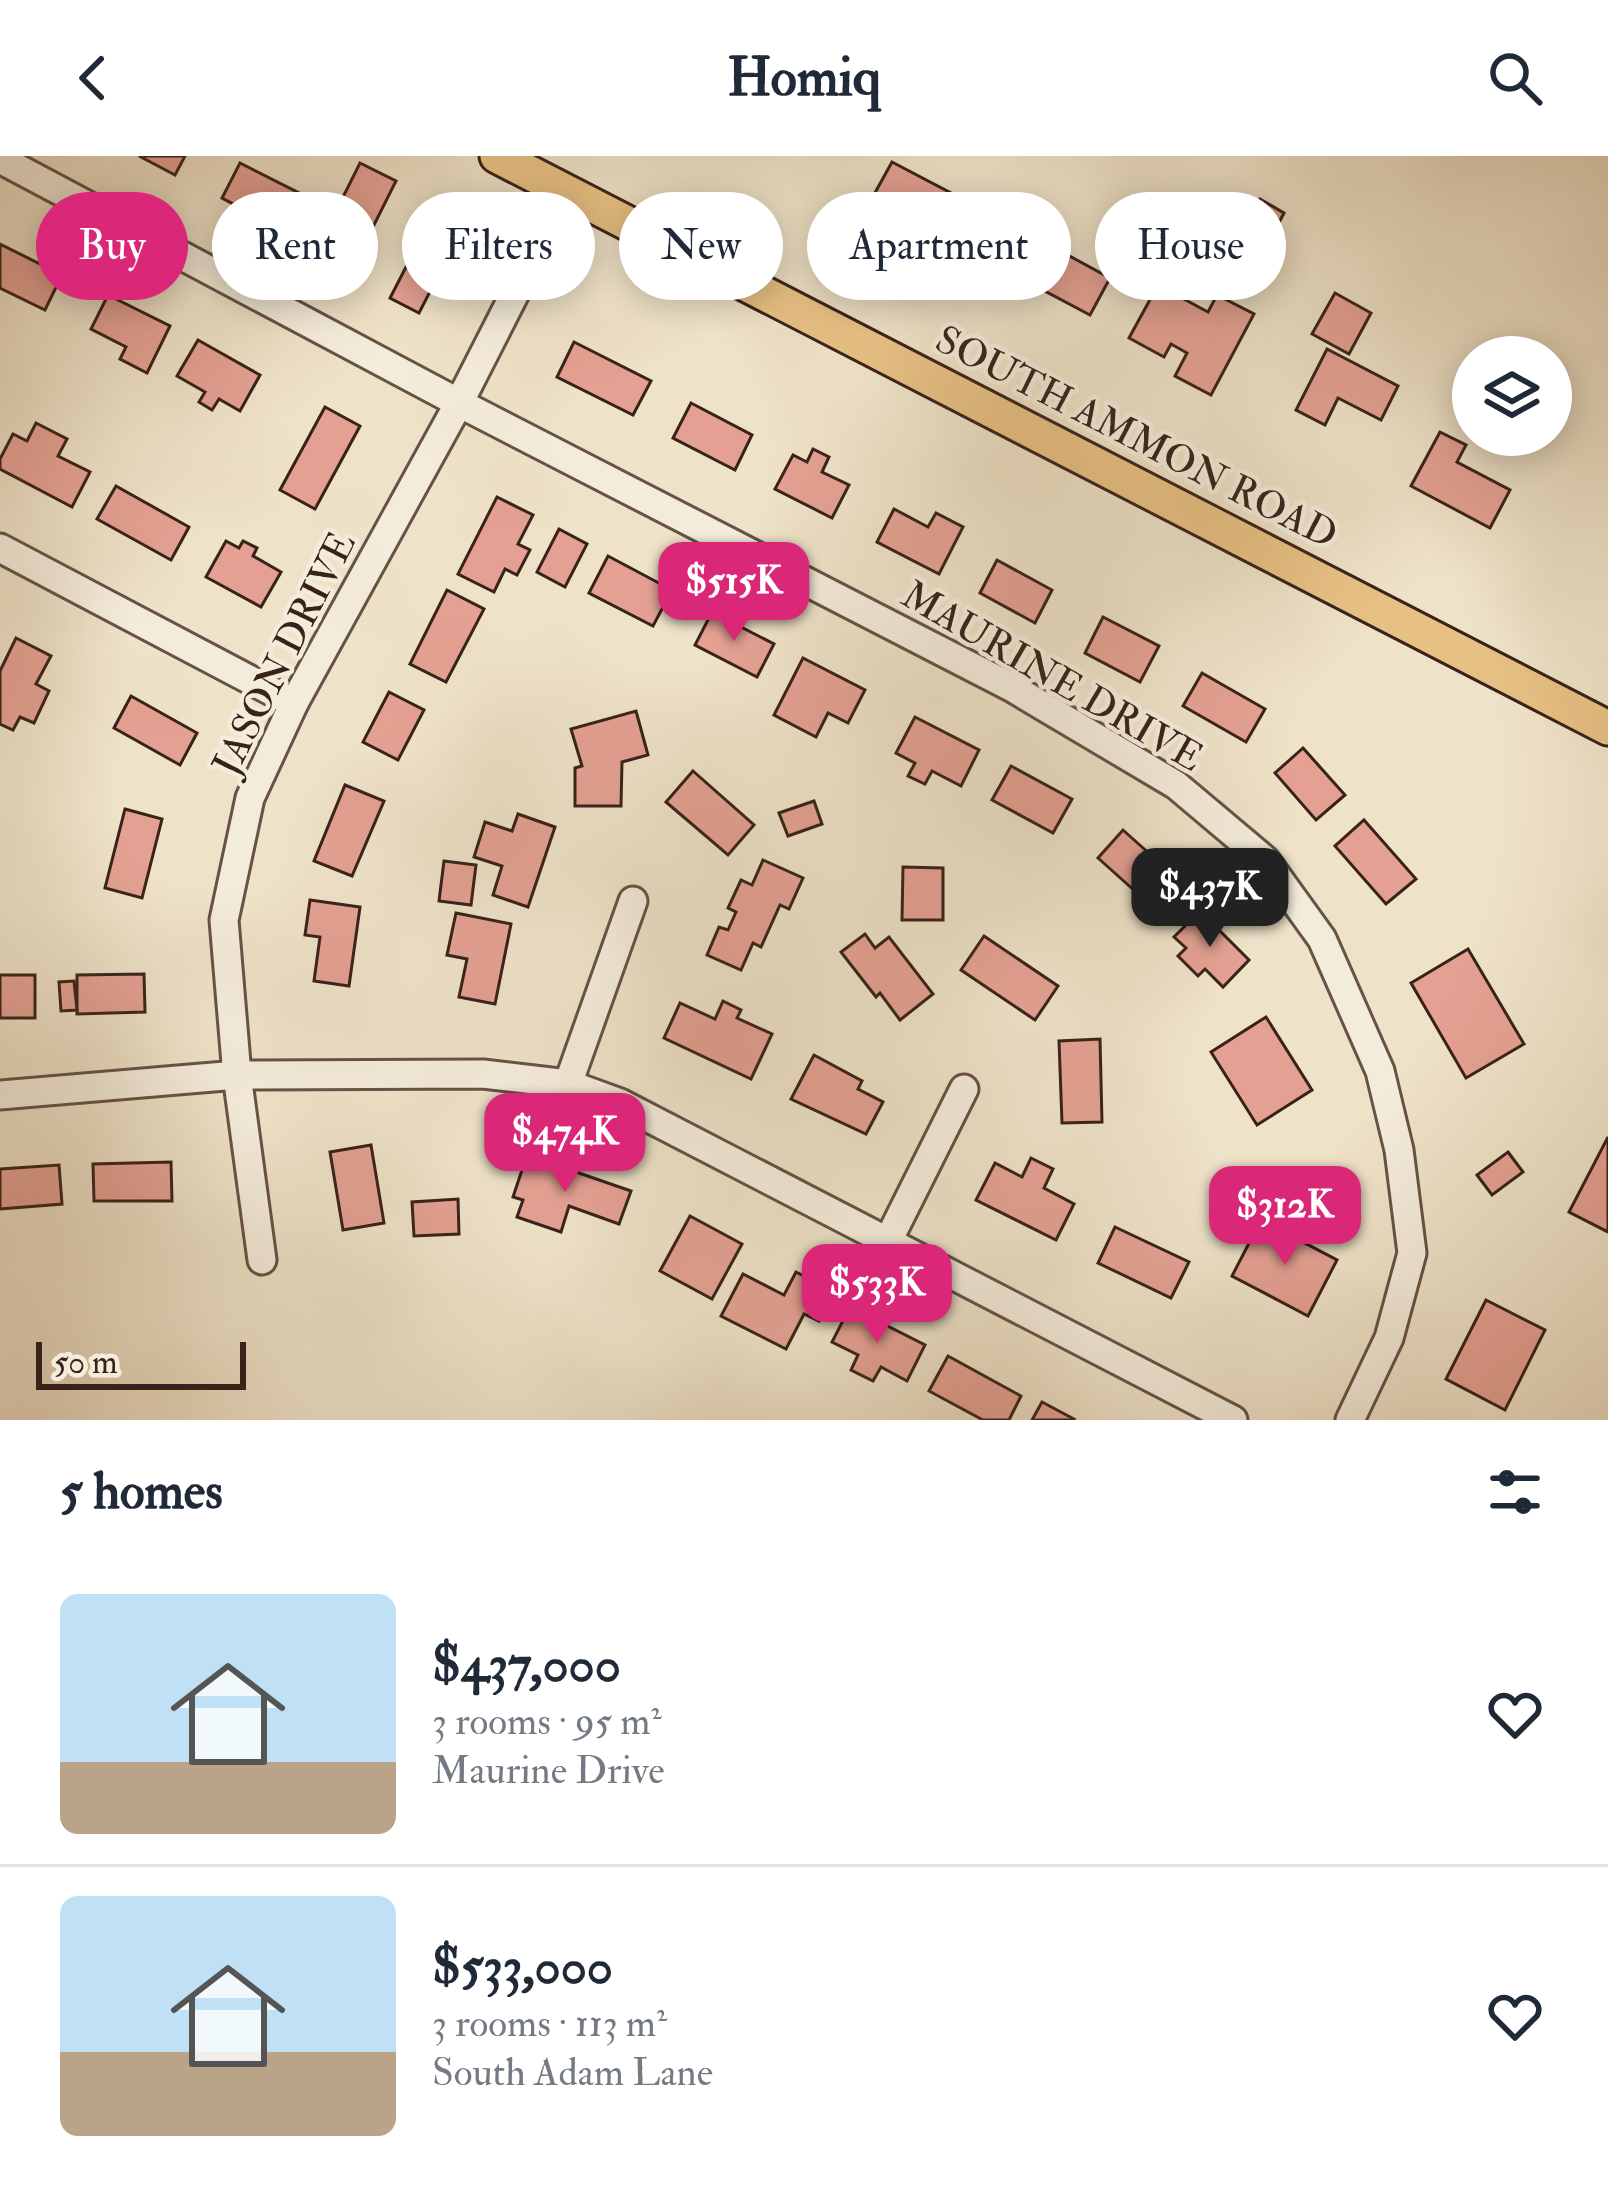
<!DOCTYPE html>
<meta charset="utf-8">
<style>
body{margin:0;font-family:"IM FELL Double Pica",serif;background:#f6f6f7;color:#1f2937;height:100vh;display:flex;flex-direction:column;font-size:45px;white-space:nowrap}
*{box-sizing:border-box;margin:0}
p{font-size:39px;color:#747a83}
.icon{flex:none;width:66px;height:66px;fill:none;stroke:currentColor;stroke-width:2;stroke-linecap:round;stroke-linejoin:round}
.map{position:relative;height:1264px;overflow:hidden}
.sheet{display:flex;flex-direction:column;background:#fff;flex:1}
.sheet>*{flex:none}
.top-card{position:absolute;left:36px;top:36px;width:1536px;height:108px;display:flex;gap:24px}
.fabs{position:absolute;left:1452px;top:180px;display:grid;gap:24px}
.fabs a{display:grid;place-items:center;width:120px;height:120px;border-radius:50%;background:#fff;box-shadow:0 6px 30px #0003;font-size:60px}
.scale{position:absolute;left:36px;bottom:30px;width:210px;box-sizing:border-box;padding-left:12px;border:6px solid #39221a;border-top:0;font-size:33px;line-height:42px;white-space:nowrap;color:#39221a;-webkit-text-stroke:9px #f4ecdb;paint-order:stroke}
.price{position:absolute;translate:-50% -102px;padding:0 27px;border-radius:24px;background:#db2777;color:#fff;font-size:39px;line-height:78px;filter:drop-shadow(0 3px 6px #0008)}
.price::after{content:'';position:absolute;left:50%;top:72px;width:36px;height:27px;margin-left:-18px;background:inherit;clip-path:polygon(0 0,100% 0,50% 100%)}
.price.selected{background:#222;color:#fff}
ul{padding:0;list-style:none}
li{display:flex;align-items:center;gap:36px;height:300px;padding:0 60px}
li+li{border-top:3px solid #e0e1e3}
li span{display:grid;place-items:center;flex:none;width:336px;height:240px;border-radius:18px;color:#555}
li>.icon{margin-inline-start:auto}
span .icon{width:144px;height:144px;fill:#fffc;stroke-width:1}
li b{font-size:51px}
h2{display:flex;justify-content:space-between;align-items:center;height:144px;padding:0 60px;font-size:51px}
.tag{padding:0 42px;border-radius:54px;background:#fff;box-shadow:0 6px 30px #0003;font-size:42px;line-height:108px}
.tag.selected{background:#db2777;color:#fff}
header{display:flex;justify-content:space-between;align-items:center;height:156px;padding:0 60px;background:#fff;font-size:54px;font-weight:800}
.map>svg:first-child{display:block}
.building{fill:#e4a193;stroke:#39221a;stroke-width:3}
.lines{fill:none;stroke-linecap:round;stroke-linejoin:round}
.minor-casing{stroke:#665246;stroke-width:33}
.major-casing{stroke:#39221a;stroke-width:39}
.minor{stroke:#f4ecdb;stroke-width:27}
.major{stroke:#e7c184;stroke-width:33}
.labels{text-anchor:middle;stroke-width:9;stroke-linejoin:round;paint-order:stroke}
.street-label{font-size:39px;fill:#39221a;stroke:#f4ecdb}
</style>
<header><svg class="icon" aria-label="back" viewBox="0 0 24 24"><path d="M15 5l-7 7 7 7"/></svg>Homiq<svg class="icon" aria-label="search" viewBox="0 0 24 24"><circle cx="10" cy="10" r="6"/><path d="M15 15l6 6"/></svg></header>
<div class="map">
<svg width="1608" height="1264" viewBox="0 0 1608 1264">
<rect width="100%" height="100%" fill="#eee2c8"/>
<filter id="stains"><feTurbulence type="fractalNoise" baseFrequency=".00167" numOctaves="4"/><feColorMatrix values="0 0 0 0 .2 0 0 0 0 .09 0 0 0 0 .02 0 0 0 .5 -.17"/></filter>
<radialGradient id="worn" r=".72"><stop offset=".6" stop-color="#630" stop-opacity="0"/><stop offset="1" stop-color="#630" stop-opacity=".3"/></radialGradient>
<g class="building">
<path d="M139 0H185L175 19Z"/>
<path d="M892 6 968 46 948 85 871 44Z"/>
<path d="M240 7 305 40 286 76 222 42Z"/>
<path d="M360 7 396 25 367 83 331 65Z"/>
<path d="M1260 43 1284 57 1268 87 1243 72Z"/>
<path d="M1029 78 1110 122 1090 159 1009 116Z"/>
<path d="M0 88 62 119 45 154 0 132Z"/>
<path d="M406 111 435 126 419 157 390 142Z"/>
<path d="M1158 129 1208 156 1217 139 1254 158 1211 239 1175 220 1187 197 1171 188 1164 201 1129 182Z"/>
<path d="M1335 137 1371 157 1349 198 1312 178Z"/>
<path d="M108 139 170 170 147 217 120 203 126 191 91 173Z"/>
<path d="M198 184 260 219 240 255 219 243 212 254 199 246 205 236 177 220Z"/>
<path d="M574 186 651 225 633 259 557 221Z"/>
<path d="M1327 193 1398 230 1381 264 1338 242 1325 269 1296 254Z"/>
<path d="M691 247 752 279 735 314 673 282Z"/>
<path d="M325 251 360 270 315 353 280 334Z"/>
<path d="M36 267 67 283 58 300 90 316 72 351 0 313V303L13 278 27 285Z"/>
<path d="M1440 276 1466 289 1457 306 1510 334 1490 372 1411 330Z"/>
<path d="M813 293 829 301 822 316 849 329 832 362 775 333 793 299 807 306Z"/>
<path d="M116 330 189 371 171 404 97 363Z"/>
<path d="M497 341 533 359 518 388 530 394 517 419 505 413 494 436 458 418Z"/>
<path d="M894 353 928 371 936 357 963 371 939 418 877 386Z"/>
<path d="M559 373 587 388 565 431 537 416Z"/>
<path d="M226 385 239 392 243 385 257 392 253 400 281 416 261 451 206 421Z"/>
<path d="M608 400 672 434 653 470 589 437Z"/>
<path d="M997 404 1052 434 1035 467 980 437Z"/>
<path d="M447 434 484 453 446 526 410 508Z"/>
<path d="M712 456 774 488 757 521 695 489Z"/>
<path d="M1103 461 1159 490 1140 526 1085 497Z"/>
<path d="M16 482 51 500 36 528 49 535 34 567 20 561 13 574 0 568V515Z"/>
<path d="M803 502 865 534 848 567 828 557 816 581 774 559Z"/>
<path d="M1202 517 1265 553 1246 586 1183 550Z"/>
<path d="M389 536 424 554 398 604 363 586Z"/>
<path d="M131 540 197 577 180 609 114 572Z"/>
<path d="M636 555 648 599 622 606 621 650H575V612L582 610 571 573Z"/>
<path d="M915 561 979 594 961 630 932 615 925 628 908 620 915 607 896 597Z"/>
<path d="M1303 592 1345 639 1316 664 1275 617Z"/>
<path d="M1011 610 1072 643 1053 677 992 644Z"/>
<path d="M693 615 754 669 728 699 666 646Z"/>
<path d="M345 629 384 645 352 720 314 705Z"/>
<path d="M814 645 822 668 788 680 779 657Z"/>
<path d="M125 653 162 663 142 742 105 732Z"/>
<path d="M518 658 555 671 528 751 493 739 502 710 474 701 485 666 512 675Z"/>
<path d="M1364 664 1416 723 1386 748 1335 690Z"/>
<path d="M1123 674 1171 717 1146 745 1098 702Z"/>
<path d="M763 704 803 722 789 753 780 749 761 791 753 787 741 814 707 799 719 771 728 774 736 756 728 752 741 724 752 729Z"/>
<path d="M444 705 476 709 471 749 439 745Z"/>
<path d="M903 711 943 712V764H902Z"/>
<path d="M310 744 360 751 349 830 314 825 320 781 305 779Z"/>
<path d="M1200 755 1249 804 1223 831 1205 813 1198 820 1178 800 1186 792 1174 781Z"/>
<path d="M456 757 511 768 495 848 459 841 467 803 447 799Z"/>
<path d="M865 778 875 792 889 781 933 838 900 864 880 837 876 841 841 796Z"/>
<path d="M984 780 1058 830 1035 864 961 814Z"/>
<path d="M1468 793 1524 888 1466 922 1411 827Z"/>
<path d="M144 818 145 856 77 858V819Z"/>
<rect x="0" y="819" width="35" height="43"/>
<path d="M74 825 77 854 61 855 59 826Z"/>
<path d="M723 845 741 854 737 862 772 878 751 923 664 882 680 847 715 863Z"/>
<path d="M1266 861 1312 934 1257 969 1211 896Z"/>
<path d="M1100 883 1102 966 1062 967 1059 885Z"/>
<path d="M814 899 862 925 858 933 883 946 866 978 791 943Z"/>
<path d="M1608 981V1076L1569 1056Z"/>
<path d="M371 989 384 1067 343 1074 330 996Z"/>
<path d="M1508 996 1523 1016 1492 1039 1477 1019Z"/>
<path d="M527 999 631 1035 619 1068 569 1050 561 1076 517 1061 523 1044 513 1041Z"/>
<path d="M1031 1002 1053 1013 1044 1032 1074 1048 1056 1084 976 1044 995 1007 1022 1021Z"/>
<path d="M171 1006 172 1045H94L93 1008Z"/>
<path d="M59 1009 62 1048 0 1053V1013Z"/>
<path d="M458 1043 459 1078 414 1080 412 1046Z"/>
<path d="M690 1060 742 1088 712 1143 660 1115Z"/>
<path d="M1261 1064 1337 1104 1308 1160 1232 1120Z"/>
<path d="M1115 1071 1189 1106 1171 1142 1098 1107Z"/>
<path d="M796 1116 834 1136 819 1165 804 1158 786 1193 721 1160 743 1118 784 1139Z"/>
<path d="M1486 1144 1545 1174 1505 1254 1446 1223Z"/>
<path d="M850 1151 925 1189 907 1225 881 1211 873 1225 851 1214 858 1199 832 1186Z"/>
<path d="M948 1200 1021 1240 1009 1264H983L929 1235Z"/>
<path d="M1042 1246 1074 1263 1073 1264H1032Z"/>
</g>
<g class="lines">
<defs>
<g id="minor">
<path d="M0 3 459 247 1011 531 1176 629 1265 704 1322 783 1380 915 1399 994 1412 1097 1389 1182 1350 1264"/>
<path d="M0 392 294 547"/>
<path d="M568 928 633 745"/>
<path d="M0 939 237 919 483 918 568 928 620 947 1233 1264"/>
<path d="M888 1085 964 933"/>
<path d="M262 1104 237 919 224 764 250 642 294 547 459 247 566 37"/>
</g>
<path id="major" d="M497 0 1608 572"/>
</defs>
<use href="#minor" class="minor-casing"/>
<use href="#major" class="major-casing"/>
<use href="#minor" class="minor"/>
<use href="#major" class="major"/>
</g>
<g class="labels">
<g class="street-label">
<text transform="translate(1137 280) rotate(27)" y="14">SOUTH AMMON ROAD</text>
<text transform="translate(283 497) rotate(-63)" y="14">JASON DRIVE</text>
<text transform="translate(1053 519) rotate(30)" y="14">MAURINE DRIVE</text>
</g>
</g>
<rect width="100%" height="100%" filter="url(#stains)"/>
<rect width="100%" height="100%" fill="url(#worn)"/>
</svg>
<div class="fabs">
<a><svg class="icon" aria-label="layers" viewBox="0 0 24 24"><path d="M12 4l9 5-9 5-9-5zM3 14l9 5 9-5"/></svg></a>
</div>
<div class="scale">50 m</div>
<b class="price" style="left:734px;top:488px">$515K</b>
<b class="price selected" style="left:1210px;top:794px">$437K</b>
<b class="price" style="left:565px;top:1039px">$474K</b>
<b class="price" style="left:1285px;top:1112px">$312K</b>
<b class="price" style="left:877px;top:1190px">$533K</b>
<div class="top-card">
<a class="tag selected">Buy</a>
<a class="tag">Rent</a>
<a class="tag">Filters</a>
<a class="tag">New</a>
<a class="tag">Apartment</a>
<a class="tag">House</a>
</div>
</div>
<section class="sheet">
<h2>5 homes<svg class="icon" aria-label="filters" viewBox="0 0 24 24"><path d="M4 7h16M4 17h16"/><circle cx="9" cy="7" r="2"/><circle cx="15" cy="17" r="2"/></svg></h2>
<ul>
<li><span style="background:linear-gradient(#bfe0f5 70%,#b9a48a 0)"><svg class="icon" aria-label="home" viewBox="0 0 24 24"><path d="M3 11l9-7 9 7M6 9v11h12V9"/></svg></span><div><b>$437,000</b><p>3 rooms · 95 m²</p><p>Maurine Drive</p></div><svg class="icon" aria-label="heart" viewBox="0 0 24 24"><path d="M12 20l-8-8c-3-5 5-10 8-4 3-6 11-1 8 4z"/></svg></li>
<li><span style="background:linear-gradient(#bfe0f5 65%,#b9a48a 0)"><svg class="icon" aria-label="home" viewBox="0 0 24 24"><path d="M3 11l9-7 9 7M6 9v11h12V9"/></svg></span><div><b>$533,000</b><p>3 rooms · 113 m²</p><p>South Adam Lane</p></div><svg class="icon" aria-label="heart" viewBox="0 0 24 24"><path d="M12 20l-8-8c-3-5 5-10 8-4 3-6 11-1 8 4z"/></svg></li>
</ul>
</section>
